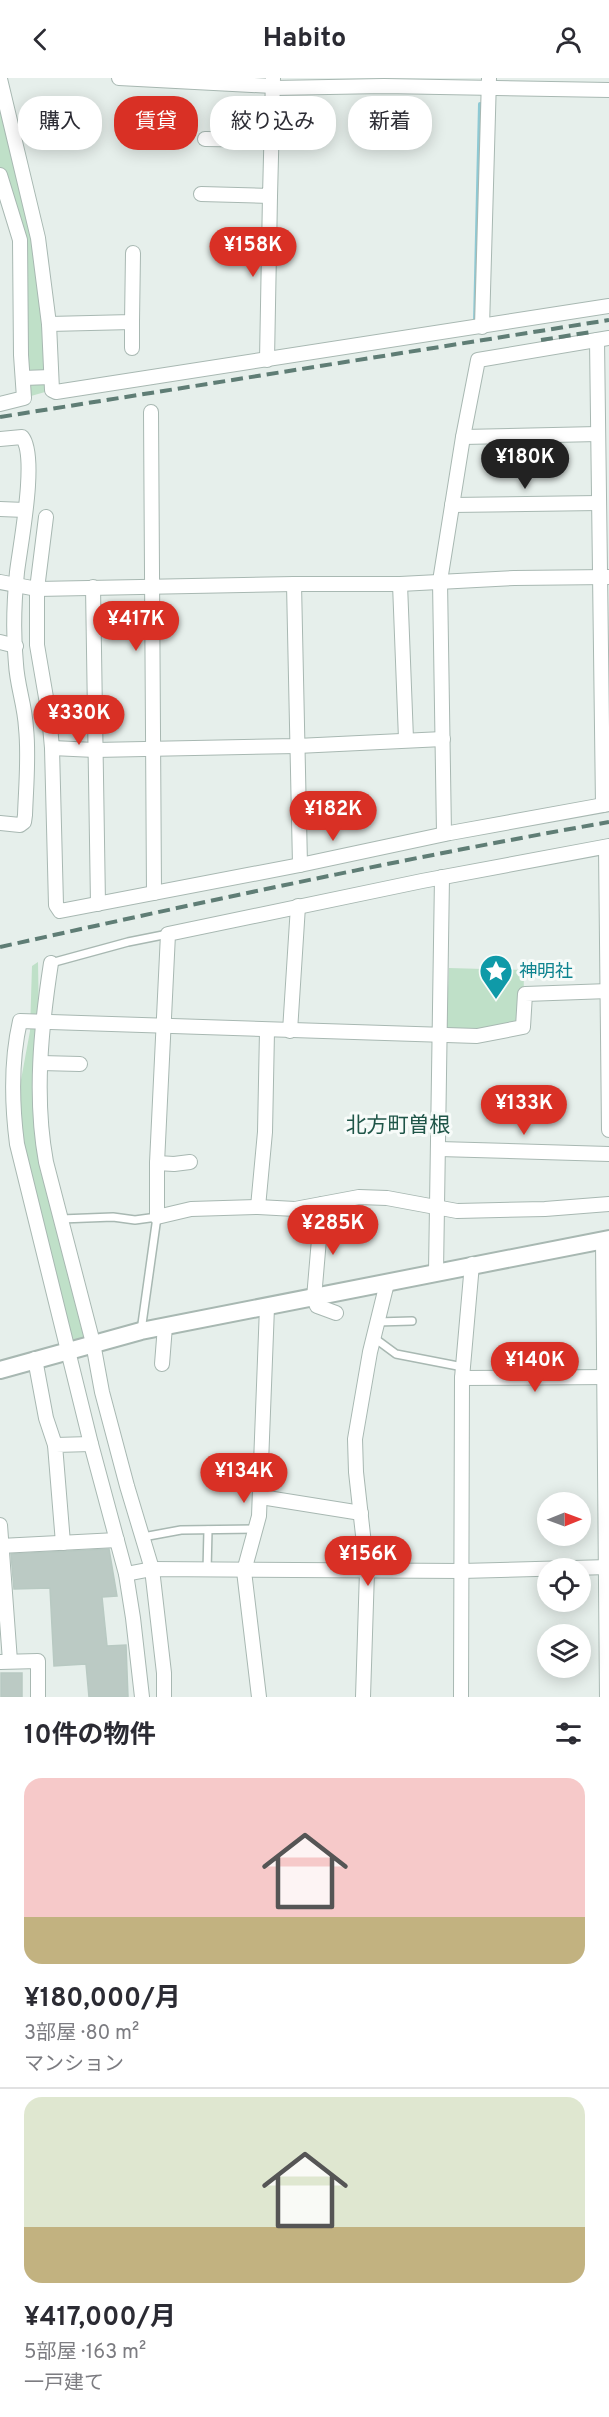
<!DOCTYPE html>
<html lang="ja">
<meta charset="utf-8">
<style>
body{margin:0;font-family:Overpass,"Noto Sans JP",sans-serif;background:#f2f2f3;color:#2b2b33;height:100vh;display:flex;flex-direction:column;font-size:22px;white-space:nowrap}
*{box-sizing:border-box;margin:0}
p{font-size:20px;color:#7c7c81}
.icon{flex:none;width:33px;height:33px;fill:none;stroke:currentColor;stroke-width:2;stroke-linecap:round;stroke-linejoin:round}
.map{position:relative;height:1619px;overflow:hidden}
.sheet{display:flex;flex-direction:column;background:#fff;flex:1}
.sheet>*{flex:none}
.hud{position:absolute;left:18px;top:18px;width:573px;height:54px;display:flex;gap:12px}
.needle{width:39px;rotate:89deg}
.fabs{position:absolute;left:537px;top:1414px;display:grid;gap:12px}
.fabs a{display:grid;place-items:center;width:54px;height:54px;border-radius:50%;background:#fff;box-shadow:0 3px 15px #0003;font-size:30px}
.price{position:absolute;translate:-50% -51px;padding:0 14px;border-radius:21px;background:#d93025;color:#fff;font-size:20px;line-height:39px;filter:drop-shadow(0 2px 3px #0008)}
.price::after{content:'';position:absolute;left:50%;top:36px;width:18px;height:14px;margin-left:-9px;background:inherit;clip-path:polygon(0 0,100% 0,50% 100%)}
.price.on{background:#222;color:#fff}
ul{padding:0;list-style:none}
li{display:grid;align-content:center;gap:12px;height:318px;padding:0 24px}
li+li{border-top:2px solid #e1e1e2}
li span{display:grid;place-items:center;height:186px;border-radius:18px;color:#555}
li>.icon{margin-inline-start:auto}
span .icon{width:108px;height:108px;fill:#fffc;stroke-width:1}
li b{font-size:26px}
h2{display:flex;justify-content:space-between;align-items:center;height:72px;padding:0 24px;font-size:26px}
.pill{padding:0 21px;border-radius:24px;background:#fff;box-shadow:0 3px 15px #0003;font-size:21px;line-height:54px}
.pill.on{background:#d93025;color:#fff}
header{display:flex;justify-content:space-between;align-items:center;height:78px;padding:0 24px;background:#fff;font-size:27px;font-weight:700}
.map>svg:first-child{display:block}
.green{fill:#bfe0c8}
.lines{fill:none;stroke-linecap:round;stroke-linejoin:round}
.stream{stroke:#8ec9d4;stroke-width:4}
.building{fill:#bbcac4;stroke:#b8c9c2;stroke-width:1.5}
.service-casing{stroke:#a8b8b2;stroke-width:10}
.minor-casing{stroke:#a8b8b2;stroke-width:16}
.tertiary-casing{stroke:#a8b8b2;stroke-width:20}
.service{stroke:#fff;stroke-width:7}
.minor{stroke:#fff;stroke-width:14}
.tertiary{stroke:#fff;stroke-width:16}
.rail{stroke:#5f7d75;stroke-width:4;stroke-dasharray:12 6;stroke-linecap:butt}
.labels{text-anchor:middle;stroke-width:6;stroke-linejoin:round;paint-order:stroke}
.culture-label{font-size:18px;fill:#0d838f;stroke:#f7fbf9;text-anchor:start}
.quarter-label{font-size:21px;fill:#1f5548;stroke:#f7fbf9}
</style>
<header><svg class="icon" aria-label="back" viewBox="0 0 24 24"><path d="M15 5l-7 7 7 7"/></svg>Habito<svg class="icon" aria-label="person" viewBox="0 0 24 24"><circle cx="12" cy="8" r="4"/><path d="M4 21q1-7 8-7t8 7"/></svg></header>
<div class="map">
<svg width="609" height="1619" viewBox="0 0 609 1619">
<rect width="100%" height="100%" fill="#e6efeb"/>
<g class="green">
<path d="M0 1 38 160 52 312 24 320 20 162 0 97Z"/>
<path d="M38 884 41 1056 93 1265 68 1272 14 1040 30 953 32 888Z"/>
<path d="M449 890 524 892 523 949 446 959Z"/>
</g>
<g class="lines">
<path class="stream" d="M475 244 480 26"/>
</g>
<g class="building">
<path d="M109 1471 117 1518 102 1519 107 1568 126 1567 128 1619H89L86 1586 54 1588 50 1510 14 1511 11 1476Z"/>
<rect x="1" y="1595" width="21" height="24"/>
</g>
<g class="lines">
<defs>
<g id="service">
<path d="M51 885 128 864 168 856"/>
<path d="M61 1141 113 1139 135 1142 157 1139 141 1253"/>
<path d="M377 1244 412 1243"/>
<path d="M373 1259 396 1276 463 1289"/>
<path d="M143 1459 181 1452 257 1451"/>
<path d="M207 1493 208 1452"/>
</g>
<g id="minor">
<path d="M119 0 273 8"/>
<path d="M0 1 38 160 49 246 52 312 56 314 609 228"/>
<path d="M273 10 384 8 609 12"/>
<path d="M205 61 271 62"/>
<path d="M0 97 20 162 21 277 24 320 0 326"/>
<path d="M201 116 270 118 273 0"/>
<path d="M132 244V270"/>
<path d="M49 246 132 244 133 175"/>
<path d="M482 249 489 0"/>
<path d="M597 262 603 727"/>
<path d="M267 282 270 118"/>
<path d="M23 300 51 299"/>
<path d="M151 334 154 815"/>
<path d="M463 359 598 356"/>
<path d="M0 361 22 359C38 378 20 468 17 494 14 524 13 556 16 586 17 607 25 628 26 650 29 678 26 708 25 737L24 744 20 747 0 745"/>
<path d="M452 427 599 425"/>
<path d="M0 431 25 432"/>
<path d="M46 439 37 511V567L49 637 52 670 56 827 60 833 300 787 450 755 609 726"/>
<path d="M0 504 37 511 294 506H400L514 500 609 499"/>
<path d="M294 506 300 787"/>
<path d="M400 506 406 661"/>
<path d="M93 509 98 826"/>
<path d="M0 564 16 568"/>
<path d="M52 670 95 672 297 668 443 661"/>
<path d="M444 756 440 503 463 359 478 282 609 260"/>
<path d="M609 768 422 803 168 856 157 1085V1139L191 1131 258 1129 295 1131 359 1119 387 1120 457 1133 545 1131 609 1126"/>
<path d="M606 769 609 1052"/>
<path d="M51 885C41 950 34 1019 46 1084L93 1265 102 1314 127 1408 152 1491 164 1595V1619"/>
<path d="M290 953 298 828"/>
<path d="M41 985 80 986"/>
<path d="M439 1071 609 1076"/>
<path d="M157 1085 174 1086 190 1084"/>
<path d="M322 1126 314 1220 317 1228 336 1235"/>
<path d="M258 1129 265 1054 267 953"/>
<path d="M603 1162 607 1619"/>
<path d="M436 1194 442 799"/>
<path d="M35 1281 46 1340 55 1367"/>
<path d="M162 1286 165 1248"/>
<path d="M462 1300 609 1299"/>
<path d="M261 1419 361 1435"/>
<path d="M0 1447 10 1583"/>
<path d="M63 1465 55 1367 91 1366"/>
<path d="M0 1468 117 1462"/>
<path d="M126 1496 152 1491 461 1493 609 1489"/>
<path d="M0 1584 38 1583V1619"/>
<path d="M142 1619 133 1540 126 1496 91 1366 17 1066C12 1027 11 982 20 943L477 958 523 949 525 916 609 913"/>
<path d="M259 1619 244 1493 259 1438 267 1229"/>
<path d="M363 1619 367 1493 356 1394 355 1361 370 1274 387 1205"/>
<path d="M461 1619 462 1300 472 1186"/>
</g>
<path id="tertiary" d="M0 1292 141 1253 609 1161"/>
</defs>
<use href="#service" class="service-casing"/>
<use href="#minor" class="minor-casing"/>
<use href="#tertiary" class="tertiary-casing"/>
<use href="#service" class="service"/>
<use href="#minor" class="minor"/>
<use href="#tertiary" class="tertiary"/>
<g class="rail">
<path d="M541 262 591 254"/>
<path d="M0 339 609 242"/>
<path d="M0 869C202 824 405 780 609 744"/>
</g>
</g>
<defs>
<symbol id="sight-pin" viewBox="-11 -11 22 30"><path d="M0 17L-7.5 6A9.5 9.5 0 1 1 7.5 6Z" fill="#0f9aa8" stroke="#f7fbf9"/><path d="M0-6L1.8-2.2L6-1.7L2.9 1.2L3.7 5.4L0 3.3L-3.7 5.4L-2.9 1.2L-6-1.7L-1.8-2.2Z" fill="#fff"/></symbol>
</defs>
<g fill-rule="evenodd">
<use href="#sight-pin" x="477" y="874" width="38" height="52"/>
</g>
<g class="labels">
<g class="culture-label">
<text x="519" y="899">神明社</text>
</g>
<g class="quarter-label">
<text x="398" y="1054">北方町曽根</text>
</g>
</g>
</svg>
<div class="fabs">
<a><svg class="needle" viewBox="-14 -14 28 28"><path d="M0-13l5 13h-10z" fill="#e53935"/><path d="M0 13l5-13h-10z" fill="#7c7c81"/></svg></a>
<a><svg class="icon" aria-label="locate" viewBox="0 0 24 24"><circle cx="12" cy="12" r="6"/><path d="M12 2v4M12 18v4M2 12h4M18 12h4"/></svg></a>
<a><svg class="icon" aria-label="layers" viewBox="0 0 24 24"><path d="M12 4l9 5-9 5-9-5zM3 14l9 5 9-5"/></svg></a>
</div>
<b class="price" style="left:253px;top:200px">¥158K</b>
<b class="price on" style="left:525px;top:412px">¥180K</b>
<b class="price" style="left:136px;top:574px">¥417K</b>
<b class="price" style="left:79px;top:668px">¥330K</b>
<b class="price" style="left:333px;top:764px">¥182K</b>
<b class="price" style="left:524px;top:1058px">¥133K</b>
<b class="price" style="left:333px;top:1178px">¥285K</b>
<b class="price" style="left:535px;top:1315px">¥140K</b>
<b class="price" style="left:244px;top:1426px">¥134K</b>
<b class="price" style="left:368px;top:1509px">¥156K</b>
<div class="hud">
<a class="pill">購入</a>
<a class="pill on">賃貸</a>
<a class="pill">絞り込み</a>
<a class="pill">新着</a>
</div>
</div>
<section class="sheet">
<h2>10件の物件<svg class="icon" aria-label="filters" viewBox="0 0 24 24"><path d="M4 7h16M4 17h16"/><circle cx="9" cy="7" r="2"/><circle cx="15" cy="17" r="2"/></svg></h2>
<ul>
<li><span style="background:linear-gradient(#f6c9c9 75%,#c2b280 0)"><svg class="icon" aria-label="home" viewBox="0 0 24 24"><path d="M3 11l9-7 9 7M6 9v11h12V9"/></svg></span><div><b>¥180,000/月</b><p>3部屋 · 80 m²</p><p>マンション</p></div></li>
<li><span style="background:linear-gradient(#dfe7d0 70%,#c2b280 0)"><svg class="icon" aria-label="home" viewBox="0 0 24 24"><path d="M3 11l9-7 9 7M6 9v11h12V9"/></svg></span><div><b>¥417,000/月</b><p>5部屋 · 163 m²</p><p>一戸建て</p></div></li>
</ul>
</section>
